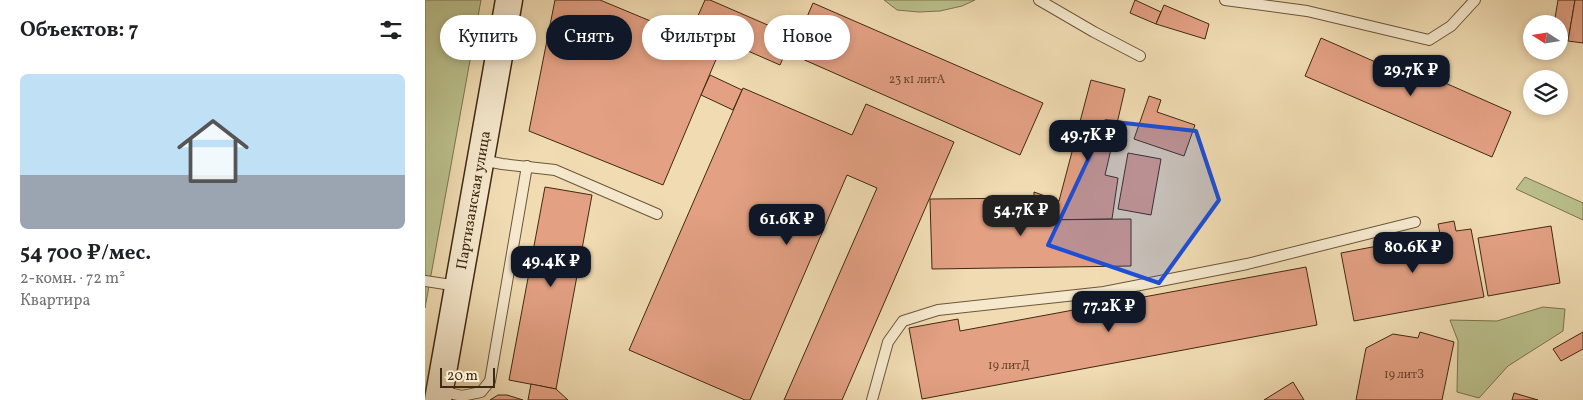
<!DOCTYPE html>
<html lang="ru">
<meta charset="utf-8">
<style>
body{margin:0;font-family:Vollkorn,serif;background:#f2f2f2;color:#202124;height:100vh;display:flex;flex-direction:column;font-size:19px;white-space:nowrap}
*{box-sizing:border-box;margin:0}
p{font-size:16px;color:#757577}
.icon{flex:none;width:28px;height:28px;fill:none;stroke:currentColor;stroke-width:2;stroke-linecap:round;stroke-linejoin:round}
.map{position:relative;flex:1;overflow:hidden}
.drawer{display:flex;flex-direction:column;background:#fff;width:425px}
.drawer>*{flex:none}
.top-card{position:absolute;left:15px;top:15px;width:475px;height:45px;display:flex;gap:10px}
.needle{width:32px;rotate:282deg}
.buttons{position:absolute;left:1098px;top:15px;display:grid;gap:10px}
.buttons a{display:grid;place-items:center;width:45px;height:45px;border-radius:50%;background:#fff;box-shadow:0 2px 8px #0003;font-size:25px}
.scale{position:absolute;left:15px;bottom:12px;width:55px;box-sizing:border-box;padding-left:5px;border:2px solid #402912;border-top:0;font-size:14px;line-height:18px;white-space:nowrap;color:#402912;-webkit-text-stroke:4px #f5e8cd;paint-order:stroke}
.price{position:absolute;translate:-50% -42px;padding:0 11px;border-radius:10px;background:#111827;color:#fff;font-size:16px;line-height:32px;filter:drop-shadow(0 1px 2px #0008)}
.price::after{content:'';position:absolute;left:50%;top:30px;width:15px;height:11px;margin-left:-8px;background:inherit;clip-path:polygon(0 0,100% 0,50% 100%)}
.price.selected{background:#222;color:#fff}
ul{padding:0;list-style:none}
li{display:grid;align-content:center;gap:10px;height:265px;padding:0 20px}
li span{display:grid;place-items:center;height:155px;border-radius:8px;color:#555}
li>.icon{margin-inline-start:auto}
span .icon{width:90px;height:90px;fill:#fffc;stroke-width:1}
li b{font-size:21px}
h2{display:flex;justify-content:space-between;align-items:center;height:60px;padding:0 20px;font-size:21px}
.chip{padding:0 18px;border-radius:22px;background:#fff;box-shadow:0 2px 8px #0003;font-size:18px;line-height:45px}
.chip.selected{background:#111827;color:#fff}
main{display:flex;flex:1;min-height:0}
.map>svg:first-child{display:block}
.green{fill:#bac08c;stroke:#7d744f}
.building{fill:#e3a083;stroke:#402912}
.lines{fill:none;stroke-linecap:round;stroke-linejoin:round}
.lane-casing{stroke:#6c563a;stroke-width:12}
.secondary-casing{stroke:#402912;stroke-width:29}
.lane{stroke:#f5e8cd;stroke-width:10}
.secondary{stroke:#f5e8cd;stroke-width:26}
.marked{fill:#1d4ed8;fill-opacity:0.2;stroke:#1d4ed8;stroke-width:4;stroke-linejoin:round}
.labels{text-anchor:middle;stroke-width:4;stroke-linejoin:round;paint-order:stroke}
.number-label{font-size:12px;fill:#69472e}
.street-label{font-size:15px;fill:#402912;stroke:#f5e8cd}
</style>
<main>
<section class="drawer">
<h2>Объектов: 7<svg class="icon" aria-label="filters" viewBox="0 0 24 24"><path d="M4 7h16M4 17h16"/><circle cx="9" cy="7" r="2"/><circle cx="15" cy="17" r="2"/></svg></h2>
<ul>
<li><span style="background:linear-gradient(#bfe0f5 65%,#9aa5b1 0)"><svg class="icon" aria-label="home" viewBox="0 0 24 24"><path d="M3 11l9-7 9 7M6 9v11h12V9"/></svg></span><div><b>54 700 ₽/мес.</b><p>2-комн. · 72 m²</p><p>Квартира</p></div></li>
</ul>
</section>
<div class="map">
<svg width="1158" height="400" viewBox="0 0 1158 400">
<rect width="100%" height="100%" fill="#f0dbb2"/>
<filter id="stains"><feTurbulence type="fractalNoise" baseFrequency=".004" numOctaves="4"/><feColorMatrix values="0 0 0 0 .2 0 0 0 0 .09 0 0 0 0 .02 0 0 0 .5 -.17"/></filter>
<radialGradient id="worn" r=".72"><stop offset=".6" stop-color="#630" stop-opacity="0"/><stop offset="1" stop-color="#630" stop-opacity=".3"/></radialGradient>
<g class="green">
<path d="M0 0H56L0 308Z"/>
<path d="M459 0H550L537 6 515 11 494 12 472 10Z"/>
<path d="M1100 177 1158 203V220L1091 189Z"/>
<path d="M1118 307 1140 309 1138 331 1083 366 1054 398 1032 392 1033 341 1025 320 1072 321Z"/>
</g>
<g class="building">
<path d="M130 0H175L295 50 238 185 104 131Z"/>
<path d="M280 0H285L368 36 355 65 268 27Z"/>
<path d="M710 0 736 12 731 24 705 13Z"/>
<path d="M1133 0H1150L1143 41 1134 39V24H1129Z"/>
<path d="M1150 0H1158V43L1143 41Z"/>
<path d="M388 3 618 103 595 155 366 54Z"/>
<path d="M739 5 784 24 780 39 731 24Z"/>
<path d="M896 38 971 71 975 63 1086 112 1067 157 880 76Z"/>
<path d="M285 75 317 90 308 110 276 95Z"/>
<path d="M666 80 700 89 680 175 693 178 687 219 609 220V192L634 201Z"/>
<path d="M318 88 427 135 441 104 529 142 417 400H359L452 188 422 175 325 400H320L204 350Z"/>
<path d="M724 96 736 100 732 112 770 125 759 156 709 139Z"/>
<path d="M703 153 736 159 726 215 693 209Z"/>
<path d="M120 187 167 195 131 389 84 380Z"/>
<path d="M609 198V220L706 219V266L507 269 505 199Z"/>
<path d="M1029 221 1031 231 1046 229 1059 297 929 321 916 253 1015 234 1013 224Z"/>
<path d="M1126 226 1135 283 1063 296 1053 238Z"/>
<path d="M881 267 892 325 497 399 484 328 533 319 535 331Z"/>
<path d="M995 332 1029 342 1017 400H931L941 348 968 334 993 338Z"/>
<path d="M1158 332V349L1136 361 1128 349Z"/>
<path d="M868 382 879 400H839Z"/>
<path d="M106 384 131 389 143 400H103Z"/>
<path d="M1089 393 1113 400H1087Z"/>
<path d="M73 395H82L98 400H65Z"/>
</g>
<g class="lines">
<defs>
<g id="lane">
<path d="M614 0 669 32 715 56"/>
<path d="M800 0 882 11 1004 40 1026 26 1050 0"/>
<path d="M56 160 77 164 130 170 232 214"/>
<path d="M0 281 33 286"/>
<path d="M15 391 37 396 56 392 65 381 102 166"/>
<path d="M447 400 463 342 478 321 513 310 679 292 822 264 990 222"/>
</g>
<path id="secondary" d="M13 400 84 0"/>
</defs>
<use href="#lane" class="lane-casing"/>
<use href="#secondary" class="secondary-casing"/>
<use href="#lane" class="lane"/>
<use href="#secondary" class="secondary"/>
</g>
<path class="marked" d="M681 121 771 131 794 200 734 283 623 245Z"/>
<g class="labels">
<g class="number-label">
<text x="492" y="83">23 к1 литА</text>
<text x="584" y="369">19 литД</text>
<text x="979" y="378">19 литЗ</text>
</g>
<g class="street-label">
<text transform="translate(48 200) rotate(-80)" y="5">Партизанская улица</text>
</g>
</g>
<rect width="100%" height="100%" filter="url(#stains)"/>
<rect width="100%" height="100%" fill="url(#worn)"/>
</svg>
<div class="buttons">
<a><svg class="needle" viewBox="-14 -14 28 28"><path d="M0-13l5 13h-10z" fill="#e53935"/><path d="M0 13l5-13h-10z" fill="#757577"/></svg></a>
<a><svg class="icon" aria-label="layers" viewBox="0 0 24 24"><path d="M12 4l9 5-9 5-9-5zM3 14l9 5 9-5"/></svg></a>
</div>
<div class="scale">20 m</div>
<b class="price" style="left:986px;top:97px">29.7K ₽</b>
<b class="price" style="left:663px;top:162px">49.7K ₽</b>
<b class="price selected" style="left:596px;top:237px">54.7K ₽</b>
<b class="price" style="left:362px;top:246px">61.6K ₽</b>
<b class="price" style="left:988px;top:274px">80.6K ₽</b>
<b class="price" style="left:126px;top:288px">49.4K ₽</b>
<b class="price" style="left:684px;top:333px">77.2K ₽</b>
<div class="top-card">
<a class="chip">Купить</a>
<a class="chip selected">Снять</a>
<a class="chip">Фильтры</a>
<a class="chip">Новое</a>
</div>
</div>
</main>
